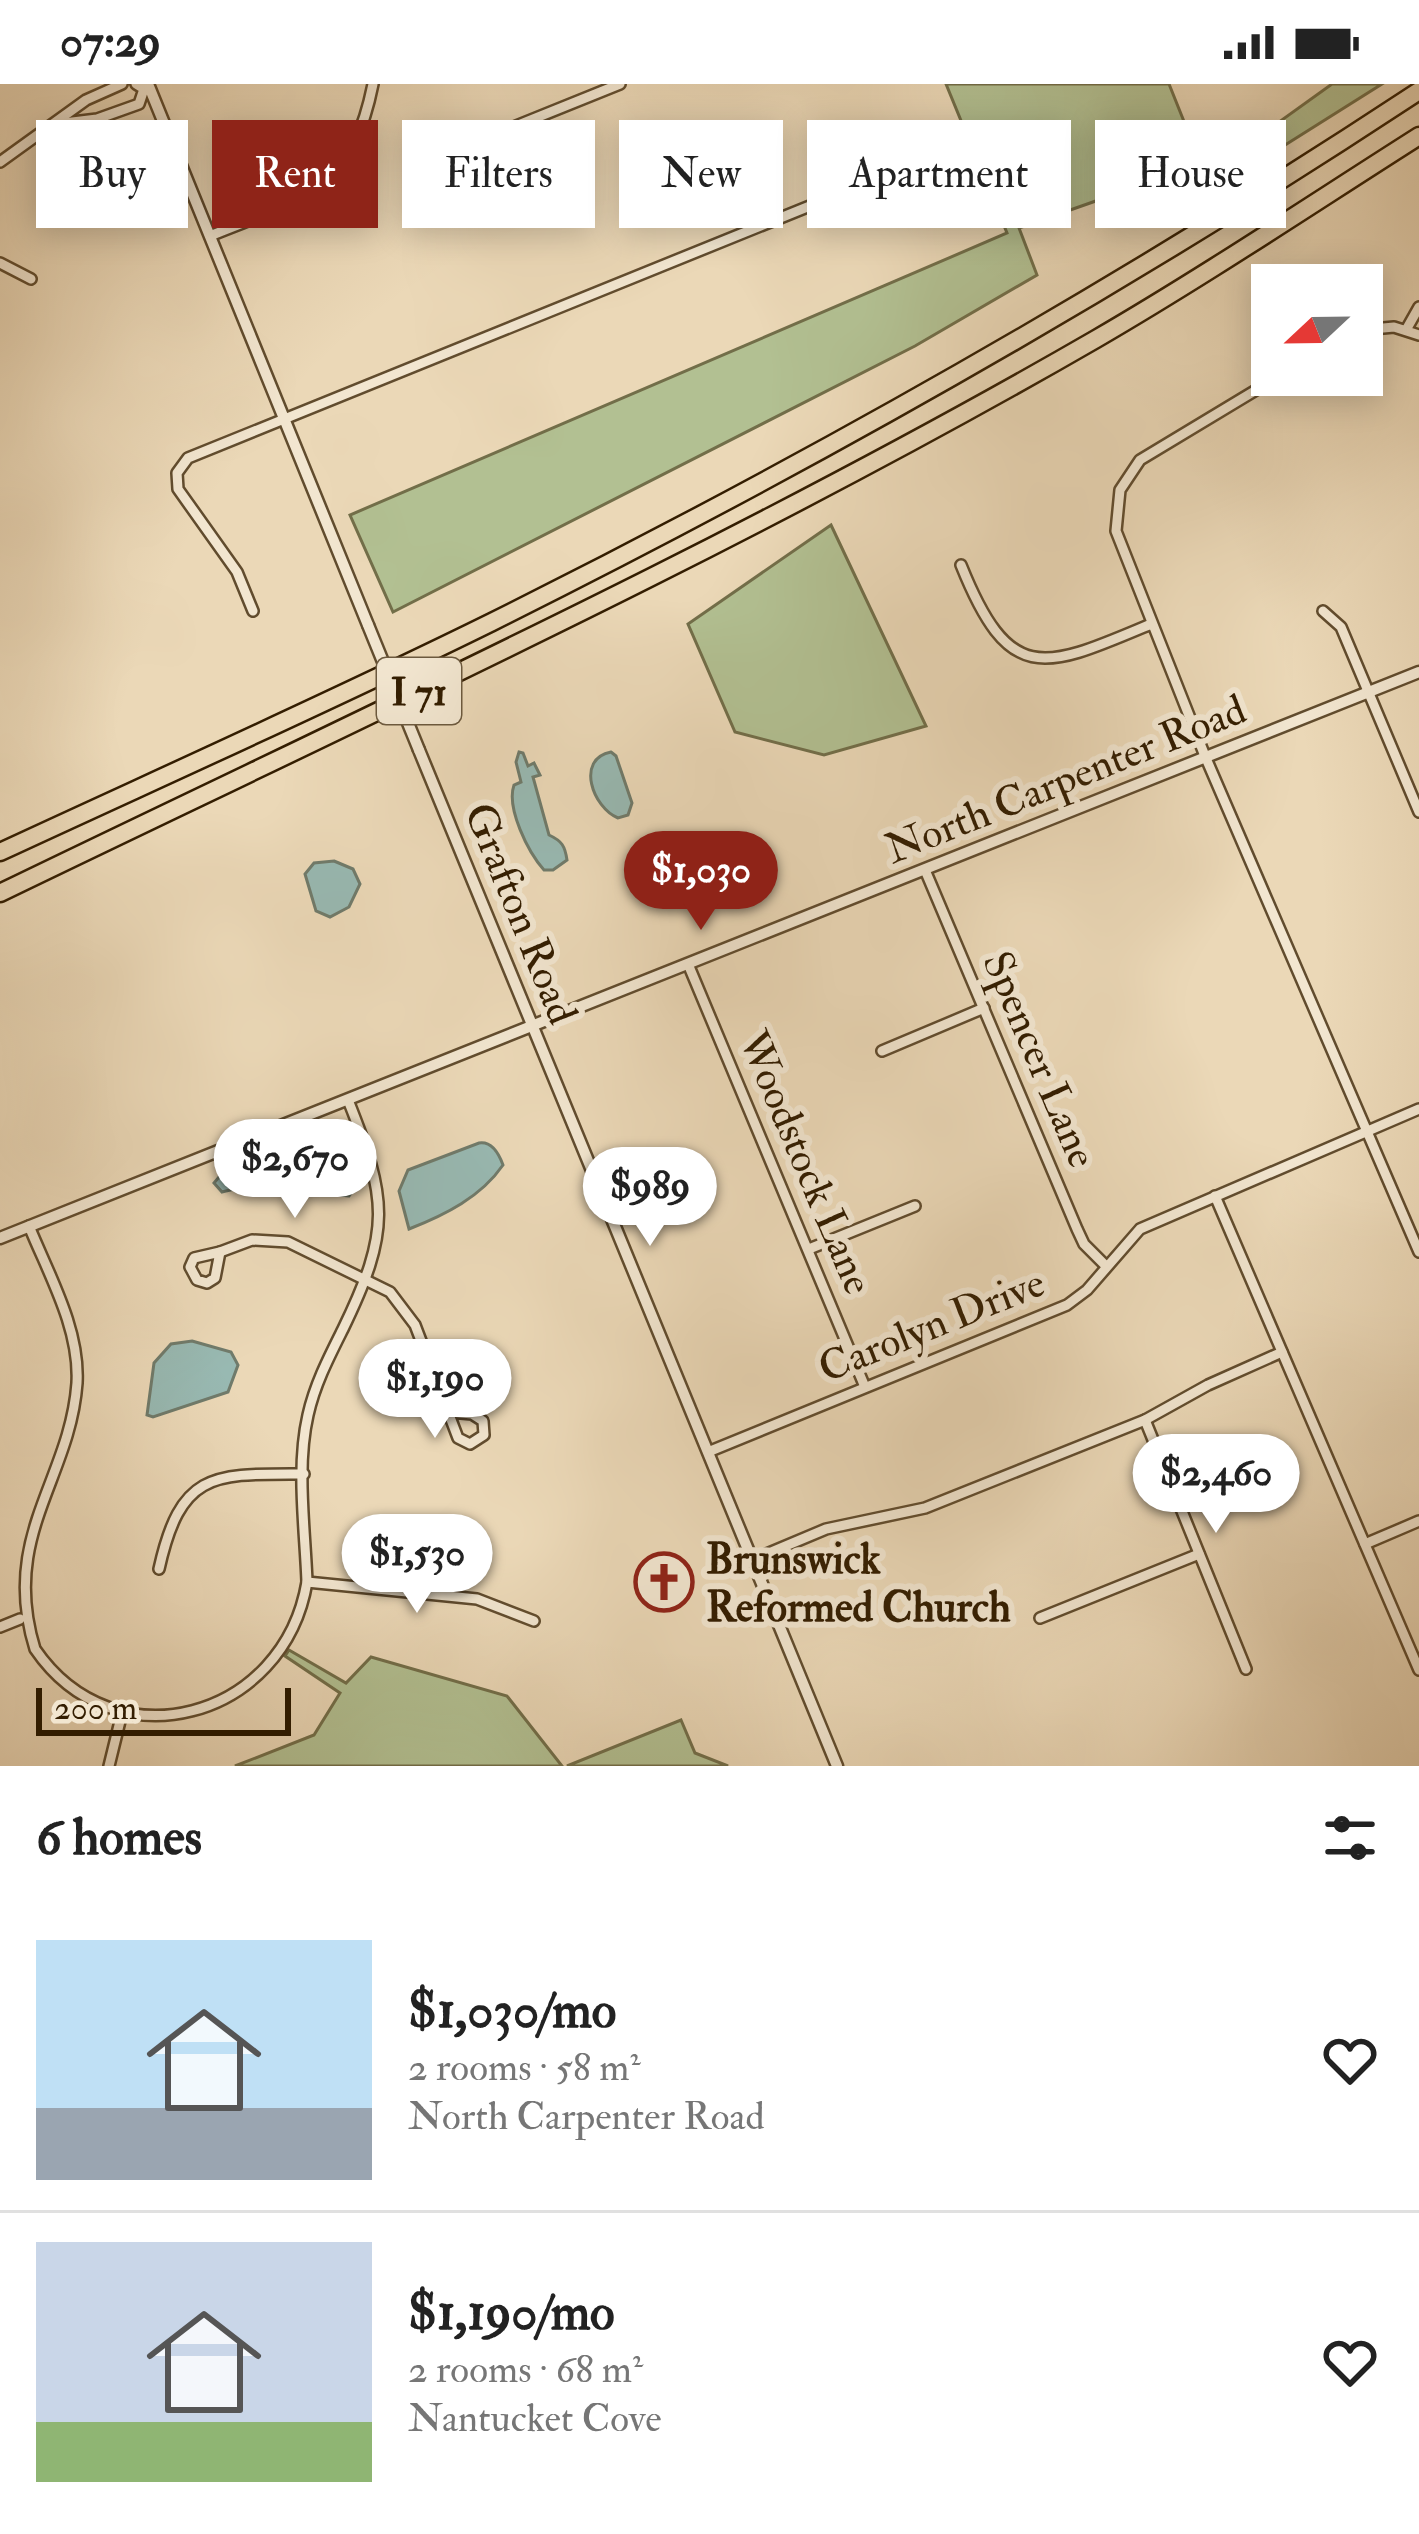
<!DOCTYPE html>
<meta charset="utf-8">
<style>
body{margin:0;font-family:"IM FELL Double Pica",serif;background:#f6f6f6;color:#222;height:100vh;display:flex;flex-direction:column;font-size:45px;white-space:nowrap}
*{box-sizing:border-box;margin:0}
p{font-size:39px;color:#767676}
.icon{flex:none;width:66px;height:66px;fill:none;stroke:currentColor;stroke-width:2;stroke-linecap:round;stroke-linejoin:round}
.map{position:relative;height:1682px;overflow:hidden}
.side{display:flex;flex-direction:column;background:#fff;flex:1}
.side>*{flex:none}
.guide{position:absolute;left:36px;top:36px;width:1347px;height:108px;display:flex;gap:24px}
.needle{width:78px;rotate:248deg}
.buttons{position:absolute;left:1251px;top:180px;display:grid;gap:24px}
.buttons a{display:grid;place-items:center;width:132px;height:132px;border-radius:0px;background:#fff;box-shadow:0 6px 30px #0003;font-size:60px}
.scale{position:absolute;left:36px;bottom:30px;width:255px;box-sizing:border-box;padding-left:12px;border:6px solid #331d00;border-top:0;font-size:33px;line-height:42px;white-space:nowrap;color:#331d00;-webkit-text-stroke:9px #f2e6d0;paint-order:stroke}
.price{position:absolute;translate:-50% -102px;padding:0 27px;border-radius:42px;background:#fff;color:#222;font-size:39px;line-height:78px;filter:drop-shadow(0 3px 6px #0008)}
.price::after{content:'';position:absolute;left:50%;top:72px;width:36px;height:27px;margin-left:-18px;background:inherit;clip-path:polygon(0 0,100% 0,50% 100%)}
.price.current{background:#8f2418;color:#fff}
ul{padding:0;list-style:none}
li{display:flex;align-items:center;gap:36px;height:300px;padding:0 36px}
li+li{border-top:3px solid #e0e0e0}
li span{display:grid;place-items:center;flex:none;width:336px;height:240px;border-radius:0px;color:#555}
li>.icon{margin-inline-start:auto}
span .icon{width:144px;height:144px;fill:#fffc;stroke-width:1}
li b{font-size:51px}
h2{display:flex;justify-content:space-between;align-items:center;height:144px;padding:0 36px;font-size:51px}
.chip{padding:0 42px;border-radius:0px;background:#fff;box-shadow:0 6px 30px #0003;font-size:42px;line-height:108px}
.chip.current{background:#8f2418;color:#fff}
.status{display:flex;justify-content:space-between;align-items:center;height:84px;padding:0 60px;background:#fff;direction:ltr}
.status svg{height:33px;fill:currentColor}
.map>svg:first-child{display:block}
.green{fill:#b2c092;stroke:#726e49;stroke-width:3}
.water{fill:#98b9b2;stroke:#707b6b;stroke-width:3}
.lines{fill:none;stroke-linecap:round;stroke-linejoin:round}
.minor-casing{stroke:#614c2e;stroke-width:14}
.tertiary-casing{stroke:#614c2e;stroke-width:15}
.motorway-casing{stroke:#331d00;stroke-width:21}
.minor{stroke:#f2e6d0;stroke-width:9}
.tertiary{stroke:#f2e6d0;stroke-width:10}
.motorway{stroke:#ebd8b7;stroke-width:16}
.tertiary-bridge-casing{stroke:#614c2e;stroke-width:15;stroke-linecap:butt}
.tertiary-bridge{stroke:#f2e6d0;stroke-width:10}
.labels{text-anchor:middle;stroke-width:12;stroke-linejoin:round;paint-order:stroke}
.shield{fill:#f2e6d0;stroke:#6c593e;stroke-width:3}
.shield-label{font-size:39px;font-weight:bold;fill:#331d00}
.street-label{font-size:42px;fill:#331d00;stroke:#f2e6d0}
.poi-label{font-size:42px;font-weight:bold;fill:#331d00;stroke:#f2e6d0;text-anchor:start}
</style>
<div class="status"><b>07:29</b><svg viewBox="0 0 49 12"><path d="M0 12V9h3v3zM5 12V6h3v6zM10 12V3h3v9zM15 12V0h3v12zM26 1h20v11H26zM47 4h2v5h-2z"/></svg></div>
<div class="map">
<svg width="1419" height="1682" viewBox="0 0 1419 1682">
<rect width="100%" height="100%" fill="#ebd8b7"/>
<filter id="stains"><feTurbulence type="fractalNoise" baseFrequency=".00167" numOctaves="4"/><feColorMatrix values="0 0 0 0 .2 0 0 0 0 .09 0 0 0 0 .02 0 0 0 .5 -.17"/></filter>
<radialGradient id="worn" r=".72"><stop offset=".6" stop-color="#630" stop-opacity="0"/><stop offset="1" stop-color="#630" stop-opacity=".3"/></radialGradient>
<g class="green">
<path d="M946 0H1169L1201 80 1019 144 1037 191 915 262 393 528 350 431 1007 149Z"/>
<path d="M1332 0H1382L1236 92 1222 79Z"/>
<path d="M831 441 926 642 824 671 735 648 688 540Z"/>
<path d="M289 1566 346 1599 371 1573 507 1612 562 1682H235L314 1651 340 1609 285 1572Z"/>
<path d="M681 1636 695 1669 728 1682H567Z"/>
</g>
<g class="water">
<path d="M519 668 523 669 528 682 534 679 540 691 533 693 549 751C562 757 565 762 567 776L553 786H544C528 768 506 724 514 701L521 698 516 678Z"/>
<path d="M611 668 616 672 632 719 628 731 618 734C593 724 575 675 611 668Z"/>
<path d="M334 777 353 785 360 800 349 823 330 833 316 827 305 790 314 779Z"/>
<path d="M324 1056C344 1064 351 1085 355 1104L349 1112C331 1112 319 1100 302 1097 271 1092 250 1102 222 1108L214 1099 219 1093Z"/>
<path d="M479 1059C492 1057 499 1070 503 1081 481 1113 445 1131 409 1145L399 1107 408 1086Z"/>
<path d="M192 1257 231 1268 238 1281 228 1308 153 1333 147 1331 154 1279 171 1260Z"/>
</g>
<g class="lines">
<defs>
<g id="minor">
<path d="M56 40 97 35 139 20 144 5 136 0"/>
<path d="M506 46 620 0"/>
<path d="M0 78 86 16 122 0"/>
<path d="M210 152C303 114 351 109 373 0"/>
<path d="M0 179 31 195"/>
<path d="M1362 246 1394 243 1419 251"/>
<path d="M1406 246 1419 223"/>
<path d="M1281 291 1140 376 1120 406 1116 447 1205 672 1419 1168"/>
<path d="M961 481C1010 603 1044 585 1151 540"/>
<path d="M253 527 237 488 178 405 177 389 188 374 938 70"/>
<path d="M1323 527 1341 543 1419 728"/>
<path d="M925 786 1077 1145 1084 1160 1106 1182"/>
<path d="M688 880 865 1303"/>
<path d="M882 967 984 924"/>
<path d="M1215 1112 1419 1586"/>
<path d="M29 1142C49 1191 80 1245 77 1299 70 1396 0 1452 35 1565 115 1682 284 1635 307 1498 305 1444 296 1383 308 1331 315 1300 329 1273 343 1245 391 1146 388 1116 348 1016"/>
<path d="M809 1165 915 1122"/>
<path d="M220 1168 252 1156 288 1158 390 1208 415 1241 458 1354 470 1360 484 1351 483 1337 472 1330 450 1328"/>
<path d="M220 1168 215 1194 207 1199 197 1196 190 1183 194 1174Z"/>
<path d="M1145 1336 1246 1585"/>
<path d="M708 1368 1067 1221 1087 1206 1140 1145 1419 1025"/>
<path d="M1365 1460 1419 1437"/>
<path d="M752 1476 826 1445 925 1424 1145 1336 1208 1301 1282 1268"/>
<path d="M159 1485C181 1386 214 1390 304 1390"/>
<path d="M307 1498 477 1515 534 1537"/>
<path d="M1040 1534 1199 1470"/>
<path d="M0 1543 20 1535"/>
<path d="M109 1682 122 1629"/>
</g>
<g id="tertiary">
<path d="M148 0 368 541"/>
<path d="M419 666 837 1682"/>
<path d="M0 1154 1419 588"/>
</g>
<g id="motorway">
<path d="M0 768C164 692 330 618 492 538 811 379 1122 203 1419 7"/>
<path d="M0 809C368 631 741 460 1096 255 1206 191 1312 120 1419 52"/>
</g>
</defs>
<use href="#minor" class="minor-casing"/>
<use href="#tertiary" class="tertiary-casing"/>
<use href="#motorway" class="motorway-casing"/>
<use href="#minor" class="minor"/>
<use href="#tertiary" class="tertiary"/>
<use href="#motorway" class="motorway"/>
<defs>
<path id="tertiary-bridge" d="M368 541 419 666"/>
</defs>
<use href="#tertiary-bridge" class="tertiary-bridge-casing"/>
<use href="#tertiary-bridge" class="tertiary-bridge"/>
</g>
<defs>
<symbol id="church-ring" viewBox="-11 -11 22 22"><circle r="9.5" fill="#f2e6d0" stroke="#8f2418" stroke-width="1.5"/><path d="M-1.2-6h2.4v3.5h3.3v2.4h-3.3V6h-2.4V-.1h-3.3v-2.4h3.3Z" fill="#8f2418"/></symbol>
</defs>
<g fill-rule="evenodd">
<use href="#church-ring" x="631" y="1465" width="66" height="66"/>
</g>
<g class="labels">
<rect class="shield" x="377" y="574" width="84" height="66" rx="9"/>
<g class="shield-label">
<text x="419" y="621">I 71</text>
</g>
<g class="street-label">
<text transform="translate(1065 694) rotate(-22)" y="15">North Carpenter Road</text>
<text transform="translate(522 829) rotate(68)" y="15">Grafton Road</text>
<text transform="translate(1041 975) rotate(67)" y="15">Spencer Lane</text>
<text transform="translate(807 1078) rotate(67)" y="15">Woodstock Lane</text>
<text transform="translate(931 1240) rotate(-22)" y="15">Carolyn Drive</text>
</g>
<g class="poi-label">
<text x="706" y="1489">Brunswick<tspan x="706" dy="48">Reformed Church</tspan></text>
</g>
</g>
<rect width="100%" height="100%" filter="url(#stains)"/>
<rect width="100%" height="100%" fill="url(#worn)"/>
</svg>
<div class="buttons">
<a><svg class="needle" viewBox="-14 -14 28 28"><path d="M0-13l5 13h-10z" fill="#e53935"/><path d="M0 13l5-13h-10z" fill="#767676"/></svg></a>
</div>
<div class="scale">200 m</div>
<b class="price current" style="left:701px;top:849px">$1,030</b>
<b class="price" style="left:295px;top:1137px">$2,670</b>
<b class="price" style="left:650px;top:1165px">$989</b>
<b class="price" style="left:435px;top:1357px">$1,190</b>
<b class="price" style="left:1216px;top:1452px">$2,460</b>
<b class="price" style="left:417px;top:1532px">$1,530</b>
<div class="guide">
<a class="chip">Buy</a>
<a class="chip current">Rent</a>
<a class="chip">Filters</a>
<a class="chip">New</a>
<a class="chip">Apartment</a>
<a class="chip">House</a>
</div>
</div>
<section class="side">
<h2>6 homes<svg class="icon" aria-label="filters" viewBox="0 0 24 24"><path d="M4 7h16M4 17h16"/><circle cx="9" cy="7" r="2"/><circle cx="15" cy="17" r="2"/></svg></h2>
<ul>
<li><span style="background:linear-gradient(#bfe0f5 70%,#9aa5b1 0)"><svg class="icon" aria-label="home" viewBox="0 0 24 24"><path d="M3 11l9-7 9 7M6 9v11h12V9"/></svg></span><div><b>$1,030/mo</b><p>2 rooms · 58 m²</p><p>North Carpenter Road</p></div><svg class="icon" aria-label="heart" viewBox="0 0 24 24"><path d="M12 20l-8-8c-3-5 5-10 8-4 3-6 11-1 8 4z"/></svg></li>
<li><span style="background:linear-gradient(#c9d6e8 75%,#8fb573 0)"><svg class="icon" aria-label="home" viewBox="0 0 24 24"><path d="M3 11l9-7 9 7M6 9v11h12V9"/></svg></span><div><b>$1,190/mo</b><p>2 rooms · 68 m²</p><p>Nantucket Cove</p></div><svg class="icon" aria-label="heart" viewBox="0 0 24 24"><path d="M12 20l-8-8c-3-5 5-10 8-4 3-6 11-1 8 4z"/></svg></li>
</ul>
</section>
